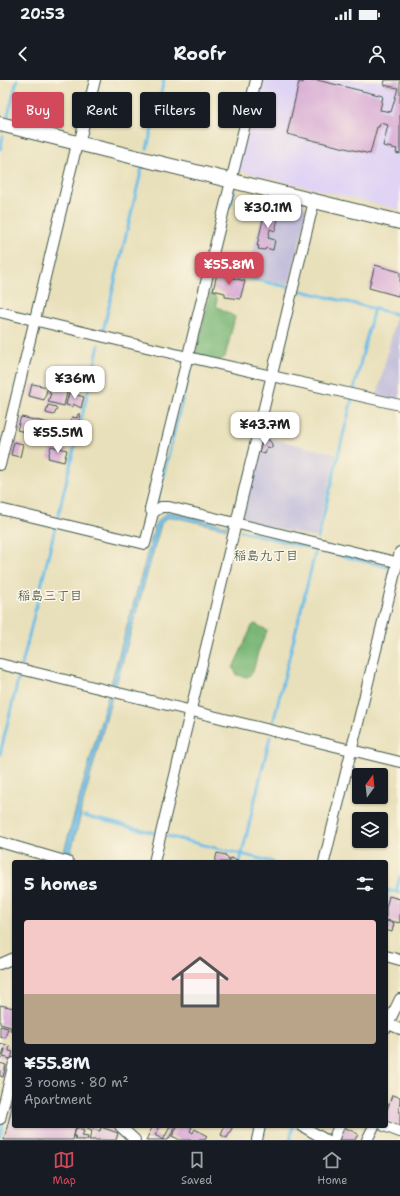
<!DOCTYPE html>
<meta charset="utf-8">
<style>
body{margin:0;font-family:"Shantell Sans","Klee One",sans-serif;background:#242831;color:#f1f3f6;height:100vh;display:flex;flex-direction:column;font-size:15px;white-space:nowrap}
*{box-sizing:border-box;margin:0}
p{font-size:13px;color:#9ea1a6}
.icon{flex:none;width:22px;height:22px;fill:none;stroke:currentColor;stroke-width:2;stroke-linecap:round;stroke-linejoin:round}
.map{position:relative;flex:1;overflow:hidden}
.panel{position:absolute;left:12px;top:780px;width:376px;height:268px;display:flex;flex-direction:column;background:#171b24;border-radius:4px;box-shadow:0 1px 3px #0004}
.panel>*{flex:none}
.banner{position:absolute;left:12px;top:12px;width:376px;height:36px;display:flex;gap:8px}
.needle{width:26px;rotate:15deg}
.tools{position:absolute;left:352px;top:688px;display:grid;gap:8px}
.tools a{display:grid;place-items:center;width:36px;height:36px;border-radius:4px;background:#171b24;box-shadow:0 1px 3px #0004;font-size:20px}
.price{position:absolute;translate:-50% -34px;padding:0 9px;border-radius:8px;background:#fff;color:#222;font-size:13px;line-height:26px;filter:drop-shadow(0 1px 2px #0008)}
.price::after{content:'';position:absolute;left:50%;top:24px;width:12px;height:9px;margin-left:-6px;background:inherit;clip-path:polygon(0 0,100% 0,50% 100%)}
.price.selected{background:#d1495b;color:#fff}
ul{padding:0;list-style:none}
li{display:grid;align-content:center;gap:8px;height:212px;padding:0 12px}
li span{display:grid;place-items:center;height:124px;border-radius:4px;color:#555}
li>.icon{margin-inline-start:auto}
span .icon{width:72px;height:72px;fill:#fffc;stroke-width:1}
li b{font-size:17px}
h2{display:flex;justify-content:space-between;align-items:center;height:48px;padding:0 12px;font-size:17px}
.chip{padding:0 14px;border-radius:4px;background:#171b24;box-shadow:0 1px 3px #0004;font-size:14px;line-height:36px}
.chip.selected{background:#d1495b;color:#fff}
.status{display:flex;justify-content:space-between;align-items:center;height:28px;padding:0 20px;background:#171b24;direction:ltr}
.status svg{height:11px;fill:currentColor}
header{display:flex;justify-content:space-between;align-items:center;height:52px;padding:0 12px;background:#171b24;font-size:18px;font-weight:700}
.dock{display:flex;justify-content:space-around;align-items:center;height:56px;border-top:1px solid #363941;background:#171b24;font-size:11px;color:#9ea1a6}
.dock a{display:grid;justify-items:center;gap:2px}
.dock .selected{color:#d1495b}
.map>svg:first-child{display:block}
.built{fill:#e0d4f4}
.industrial{fill:#c4c0db}
.forest{fill:#7ab777;stroke:#4c7a56}
.water{fill:#6cbee8;stroke:#467e8e}
.lines{fill:none;stroke-linecap:round;stroke-linejoin:round}
.stream{stroke:#6cbee8;stroke-width:3}
.building{fill:#d9aed6}
.street-casing{stroke:#3d5548;stroke-width:12}
.secondary-casing{stroke:#3d5548;stroke-width:16}
.street{stroke:#fff;stroke-width:10}
.secondary{stroke:#fff;stroke-width:14}
.labels{text-anchor:middle;stroke-width:3.5;stroke-linejoin:round;paint-order:stroke}
.neighbourhood-label{font-size:13px;fill:#1f3d34;stroke:#fcf5e5}
</style>
<div class="status"><b>20:53</b><svg viewBox="0 0 49 12"><path d="M0 12V9h3v3zM5 12V6h3v6zM10 12V3h3v9zM15 12V0h3v12zM26 1h20v11H26zM47 4h2v5h-2z"/></svg></div>
<header><svg class="icon" aria-label="back" viewBox="0 0 24 24"><path d="M15 5l-7 7 7 7"/></svg>Roofr<svg class="icon" aria-label="person" viewBox="0 0 24 24"><circle cx="12" cy="8" r="4"/><path d="M4 21q1-7 8-7t8 7"/></svg></header>
<div class="map">
<svg width="400" height="1060" viewBox="0 0 400 1060">
<rect width="100%" height="100%" fill="#fcf5e5"/>
<filter id="ink" filterUnits="userSpaceOnUse"><feTurbulence type="fractalNoise" baseFrequency=".025" numOctaves="2"/><feDisplacementMap in="SourceGraphic" scale="8" xChannelSelector="R" yChannelSelector="G"/><feConvolveMatrix kernelMatrix="1 2 1 2 8 2 1 2 1" color-interpolation-filters="sRGB"/></filter>
<filter id="wash" filterUnits="userSpaceOnUse"><feTurbulence type="fractalNoise" baseFrequency=".012" numOctaves="4" result="noise"/><feDisplacementMap in="SourceGraphic" scale="16" xChannelSelector="R" yChannelSelector="G"/><feGaussianBlur stdDeviation="0.9" result="paint"/><feColorMatrix in="noise" values="0 0 0 0 0 0 0 0 0 0 0 0 0 0 0 0 0 1.4 0 .05"/><feComposite in="paint" operator="in"/></filter>
<g filter="url(#wash)">
<rect width="100%" height="100%" fill="#e8e0ba"/>
<path class="built" d="M262 0H400V130L237 90 251 35H253Z"/>
<g class="industrial">
<path d="M267 117 304 126 307 132 289 205 247 195Z"/>
<path d="M396 237 400 238V322L377 316Z"/>
<path d="M261 356 336 374 316 458 246 441 243 435Z"/>
</g>
<g class="forest">
<path d="M210 214 215 216 217 219 216 226 235 237 225 277 217 282 196 277V272Z"/>
<path d="M255 544 265 549 267 551 258 572 253 592 248 597 237 595 233 588 252 546Z"/>
</g>
<g class="water">
<path d="M172 432 228 446 227 449 173 437 167 438 161 444 115 609 110 607 156 443 166 433Z"/>
<path d="M108 616 112 617 80 734H81L68 782H61Z"/>
</g>
<g class="lines">
<g class="stream">
<path d="M253 35 261 0"/>
<path d="M8 36 17 0"/>
<path d="M0 69 3 56"/>
<path d="M147 69 164 0"/>
<path d="M230 127 234 111"/>
<path d="M214 190 288 207"/>
<path d="M298 210 400 235"/>
<path d="M103 251 142 88"/>
<path d="M354 309 374 228"/>
<path d="M157 421 191 285"/>
<path d="M58 436 99 265"/>
<path d="M241 451 388 487"/>
<path d="M318 458 352 319"/>
<path d="M22 585 55 448"/>
<path d="M272 647 316 469"/>
<path d="M0 674 20 592"/>
<path d="M84 736 155 753"/>
<path d="M167 756 273 782"/>
<path d="M240 782 270 657"/>
<path d="M386 810 400 813"/>
<path d="M396 812 400 797"/>
<path d="M386 816 388 810"/>
<path d="M386 881 400 886"/>
<path d="M0 1057 4 1039"/>
<path d="M290 1060 293 1047"/>
</g>
</g>
<g id="blocks">
<g class="building">
<path d="M304 0H317L383 16 380 30 391 32 398 8 384 5 385 0H400V74L396 73 397 69 383 66 388 45 380 43 379 47H377L370 74 287 54 299 2 303 3Z"/>
<path d="M224 12 232 15 231 20 229 19V21L222 19Z"/>
<path d="M222 22 227 23 226 27 231 28 232 24 244 26 242 35 220 30Z"/>
<path d="M268 125 271 126V129L280 131 275 151 270 149 268 158 275 160 273 170 266 168 265 170 258 169 259 166H257L266 126Z"/>
<path d="M375 185 400 192V210L398 216 369 208Z"/>
<path d="M217 194 245 201 240 219 225 217V213L213 210Z"/>
<path d="M32 304 48 307 44 320 29 316Z"/>
<path d="M52 308 66 312 67 313 64 326 48 322 51 313H49L50 309H52Z"/>
<path d="M69 313 84 317 81 328 73 324V327L66 325Z"/>
<path d="M48 325 56 327V328L57 329 54 335 46 333Z"/>
<path d="M78 334H80L78 347 70 345 72 337 77 338Z"/>
<path d="M21 337 49 343 46 355 42 354V356L32 354V355L28 354 29 353 17 350Z"/>
<path d="M263 358 269 360 272 364V368L267 367 265 374 259 372Z"/>
<path d="M14 362 23 364 20 377 11 375Z"/>
<path d="M51 366 67 370 64 382 48 378Z"/>
<path d="M217 773 226 775 225 777H228V780L230 781V778L238 780 237 782H215Z"/>
<path d="M389 816 400 819V843L386 840V828Z"/>
<path d="M386 841 394 843 392 852 386 850Z"/>
<path d="M0 925 14 928 13 951 10 950 11 947 0 944Z"/>
<path d="M0 946 8 948 5 958 0 957Z"/>
<path d="M0 963 10 966 9 971 13 972 11 979 3 977 5 969H4L1 978H0Z"/>
<path d="M0 983 6 985 3 997 0 996Z"/>
<path d="M392 1015 400 1017 399 1031H400V1049L386 1044V1033Z"/>
<path d="M12 1020H14V1046H76L73 1060H4L12 1027 10 1026Z"/>
<path d="M80 1046H94L93 1049 100 1051 101 1047 118 1053 116 1060H89L92 1051Z"/>
<path d="M153 1046H160L156 1054 155 1055 163 1060 170 1047 168 1046H176L168 1060H146Z"/>
<path d="M178 1046H189L192 1047 190 1051 193 1053 195 1049 207 1056 205 1060H180L172 1056Z"/>
<path d="M225 1046H233L227 1058 221 1055Z"/>
<path d="M344 1047 358 1054 355 1060H341L338 1059Z"/>
<path d="M76 1048 84 1051 82 1056 88 1057 87 1060H75L76 1057 74 1056Z"/>
</g>
</g>
</g>
<g filter="url(#ink)">
<use href="#blocks" fill-opacity="0" stroke="#3d5548" stroke-width="1"/>
<g class="lines">
<defs>
<g id="street">
<path d="M79 64 95 0"/>
<path d="M0 232 188 277 400 325"/>
<path d="M0 385 77 64"/>
<path d="M0 429 145 464 153 433 161 427H169L400 483"/>
<path d="M153 433 150 429 256 0"/>
<path d="M0 584 400 682"/>
<path d="M0 762 68 782"/>
<path d="M154 782 314 121"/>
<path d="M324 782 400 472"/>
<path d="M386 876 400 880"/>
<path d="M0 884 14 878"/>
<path d="M386 943 400 949"/>
<path d="M386 948 400 919"/>
<path d="M0 1039 14 983"/>
<path d="M120 1046 135 1060"/>
<path d="M302 1046 326 1060"/>
<path d="M384 1046 400 1052"/>
<path d="M257 1060 260 1046"/>
<path d="M333 1060 339 1046"/>
<path d="M367 1060 374 1046"/>
</g>
<path id="secondary" d="M0 44 400 142"/>
</defs>
<use href="#street" class="street-casing"/>
<use href="#secondary" class="secondary-casing"/>
<use href="#street" class="street"/>
<use href="#secondary" class="secondary"/>
</g>
</g>
<g class="labels">
<g class="neighbourhood-label">
<text x="266" y="480">稲島九丁目</text>
<text x="50" y="520">稲島三丁目</text>
</g>
</g>
</svg>
<div class="tools">
<a><svg class="needle" viewBox="-14 -14 28 28"><path d="M0-13l5 13h-10z" fill="#e53935"/><path d="M0 13l5-13h-10z" fill="#9ea1a6"/></svg></a>
<a><svg class="icon" aria-label="layers" viewBox="0 0 24 24"><path d="M12 4l9 5-9 5-9-5zM3 14l9 5 9-5"/></svg></a>
</div>
<b class="price" style="left:268px;top:149px">¥30.1M</b>
<b class="price selected" style="left:229px;top:206px">¥55.8M</b>
<b class="price" style="left:75px;top:320px">¥36M</b>
<b class="price" style="left:265px;top:366px">¥43.7M</b>
<b class="price" style="left:58px;top:374px">¥55.5M</b>
<div class="banner">
<a class="chip selected">Buy</a>
<a class="chip">Rent</a>
<a class="chip">Filters</a>
<a class="chip">New</a>
</div>
<section class="panel">
<h2>5 homes<svg class="icon" aria-label="filters" viewBox="0 0 24 24"><path d="M4 7h16M4 17h16"/><circle cx="9" cy="7" r="2"/><circle cx="15" cy="17" r="2"/></svg></h2>
<ul>
<li><span style="background:linear-gradient(#f6c9c9 60%,#b9a48a 0)"><svg class="icon" aria-label="home" viewBox="0 0 24 24"><path d="M3 11l9-7 9 7M6 9v11h12V9"/></svg></span><div><b>¥55.8M</b><p>3 rooms · 80 m²</p><p>Apartment</p></div></li>
</ul>
</section>
</div>
<nav class="dock">
<a class="selected"><svg class="icon" aria-label="map" viewBox="0 0 24 24"><path d="M3 6l6-2 6 2 6-2v14l-6 2-6-2-6 2zM9 4v14M15 6v14"/></svg>Map</a>
<a><svg class="icon" aria-label="saved" viewBox="0 0 24 24"><path d="M7 4h10v16l-5-4-5 4z"/></svg>Saved</a>
<a><svg class="icon" aria-label="home" viewBox="0 0 24 24"><path d="M3 11l9-7 9 7M6 9v11h12V9"/></svg>Home</a>
</nav>
